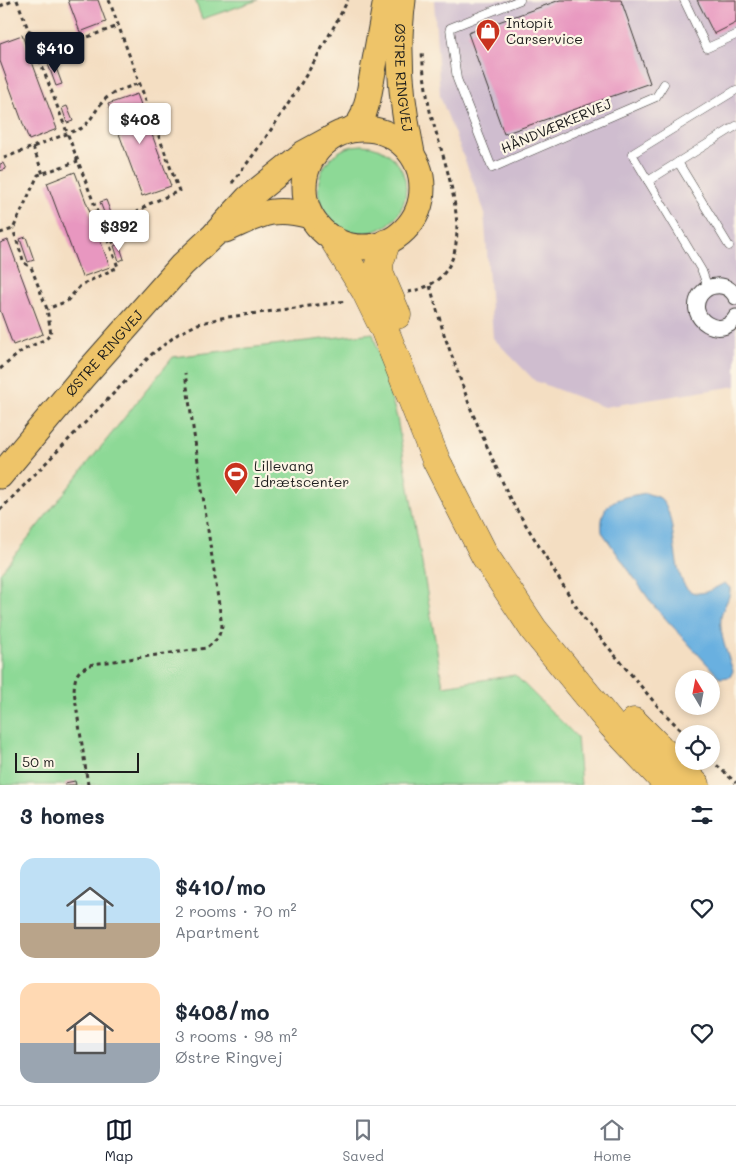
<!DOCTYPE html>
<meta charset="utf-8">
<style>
body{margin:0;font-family:Mali,sans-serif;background:#f6f6f7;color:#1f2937;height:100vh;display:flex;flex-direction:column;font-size:19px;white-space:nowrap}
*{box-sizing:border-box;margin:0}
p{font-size:16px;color:#747a83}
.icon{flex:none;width:28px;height:28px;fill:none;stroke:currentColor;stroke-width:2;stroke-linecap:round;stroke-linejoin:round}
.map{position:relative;height:785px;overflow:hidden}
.panel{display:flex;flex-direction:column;background:#fff;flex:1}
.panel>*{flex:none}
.needle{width:32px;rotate:350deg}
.controls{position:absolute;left:675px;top:670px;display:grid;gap:10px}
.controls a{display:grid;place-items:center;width:45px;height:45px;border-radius:50%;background:#fff;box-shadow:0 2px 8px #0003;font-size:25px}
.scale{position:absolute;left:15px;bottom:12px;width:124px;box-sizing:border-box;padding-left:5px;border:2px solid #1c1c1c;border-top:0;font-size:14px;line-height:18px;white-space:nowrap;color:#1c1c1c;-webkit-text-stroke:4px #fcf5e5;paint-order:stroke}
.price{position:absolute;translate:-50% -42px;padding:0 11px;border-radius:5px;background:#fff;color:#222;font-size:16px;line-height:32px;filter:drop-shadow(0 1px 2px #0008)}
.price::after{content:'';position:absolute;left:50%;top:30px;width:15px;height:11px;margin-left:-8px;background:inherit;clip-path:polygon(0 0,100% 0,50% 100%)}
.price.selected{background:#111827;color:#fff}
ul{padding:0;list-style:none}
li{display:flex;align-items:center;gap:15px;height:125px;padding:0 20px}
li span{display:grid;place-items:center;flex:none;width:140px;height:100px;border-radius:15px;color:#555}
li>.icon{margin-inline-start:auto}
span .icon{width:60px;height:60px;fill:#fffc;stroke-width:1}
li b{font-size:21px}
h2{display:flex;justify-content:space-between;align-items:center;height:60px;padding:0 20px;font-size:21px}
.tab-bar{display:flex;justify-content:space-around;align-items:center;height:70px;border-top:1px solid #e0e1e3;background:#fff;font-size:14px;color:#747a83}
.tab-bar a{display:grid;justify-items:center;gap:2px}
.tab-bar .selected{color:#111827}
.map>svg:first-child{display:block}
.industrial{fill:#cfbdcf}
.green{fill:#8dd996;stroke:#547a59}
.water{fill:#69b0e0;stroke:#42667e}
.building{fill:#e897c0}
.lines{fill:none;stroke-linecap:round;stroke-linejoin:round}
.lane-casing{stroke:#3c3935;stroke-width:9}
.street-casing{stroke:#3c3935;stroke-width:17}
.primary-casing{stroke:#3c3935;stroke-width:27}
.highway-casing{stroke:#3c3935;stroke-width:29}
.path{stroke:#3c3935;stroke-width:3;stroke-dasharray:4 4;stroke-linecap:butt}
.lane{stroke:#fff;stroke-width:8}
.street{stroke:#fff;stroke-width:15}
.primary{stroke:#eec469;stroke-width:25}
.highway{stroke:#eec469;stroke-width:28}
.labels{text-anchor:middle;stroke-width:4.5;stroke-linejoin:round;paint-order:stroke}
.poi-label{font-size:14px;fill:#1c1c1c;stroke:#fcf5e5;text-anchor:start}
.street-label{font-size:14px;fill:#1c1c1c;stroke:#fcf5e5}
</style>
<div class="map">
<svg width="736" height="785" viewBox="0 0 736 785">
<rect width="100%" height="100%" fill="#fcf5e5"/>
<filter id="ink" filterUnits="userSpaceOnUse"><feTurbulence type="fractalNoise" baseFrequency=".02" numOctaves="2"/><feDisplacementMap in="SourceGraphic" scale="10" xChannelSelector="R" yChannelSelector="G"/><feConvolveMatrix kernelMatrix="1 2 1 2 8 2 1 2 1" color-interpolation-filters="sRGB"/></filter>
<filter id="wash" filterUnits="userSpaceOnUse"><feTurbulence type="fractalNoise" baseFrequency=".0096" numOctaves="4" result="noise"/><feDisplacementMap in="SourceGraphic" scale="20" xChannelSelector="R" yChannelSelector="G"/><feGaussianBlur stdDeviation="1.12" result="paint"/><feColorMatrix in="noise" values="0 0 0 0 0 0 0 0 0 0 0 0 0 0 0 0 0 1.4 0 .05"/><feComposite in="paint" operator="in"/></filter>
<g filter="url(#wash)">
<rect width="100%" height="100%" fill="#f4dec2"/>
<path class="industrial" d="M434 0H736V386L604 407 535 381 493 338 484 210 440 96Z"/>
<g class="green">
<path d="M195 0H258L202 19Z"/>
<circle cx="362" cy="189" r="44"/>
<path d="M373 333 397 418 443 686 515 675 577 737 581 785H0V573L173 357Z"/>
</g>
<path class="water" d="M646 493C650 495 657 496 660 498 681 514 667 597 700 593 708 593 718 586 725 583L730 588C731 599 722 607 721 617 719 636 728 654 733 671L730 677 720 678 653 605 602 532C599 499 619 498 646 493Z"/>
<g id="blocks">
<g class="building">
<path d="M68 0H98L106 22 80 32Z"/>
<path d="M560 0H621L650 83 504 134 468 33Z"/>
<path d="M697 0H736V23L714 34Z"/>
<path d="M22 35 57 129 29 140 0 61V43Z"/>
<path d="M54 62 62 84 56 86 48 64Z"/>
<path d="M137 94 171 186 142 196 108 104Z"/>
<path d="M67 106 73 121 67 123 62 108Z"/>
<path d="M3 163 6 169 0 171V164Z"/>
<path d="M75 172 110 267 82 277 47 183Z"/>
<path d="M106 200 114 221 108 223 100 202Z"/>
<path d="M26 237 34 260 28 262 20 239Z"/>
<path d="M8 240 43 334 13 345 0 310V243Z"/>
<path d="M119 244 124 259 119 261 114 246Z"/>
<path d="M75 781 76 785H65V783Z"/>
</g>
</g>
</g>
<g filter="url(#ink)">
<use href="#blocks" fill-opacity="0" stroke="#3c3935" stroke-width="1"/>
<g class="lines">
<defs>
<g id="lane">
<path d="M520 0 450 28 457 79 492 168 656 97 664 84"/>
<path d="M684 0 707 48 736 35"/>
<path d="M678 162 729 246"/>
<path d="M648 181 736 126"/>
<path d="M708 288 702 271 632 154 736 90"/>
</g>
<path id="street" d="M736 297C732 290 725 285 716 286 710 286 704 290 700 295 685 319 722 341 736 317"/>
<g id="primary">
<path id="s1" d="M403 0C396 52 401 102 412 153"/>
<circle cx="363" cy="188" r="59"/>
<path d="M352 129 358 125 363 116 368 99 386 0"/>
<path d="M225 230C260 215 271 205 310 216"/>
<path id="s2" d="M0 476 82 378 182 265 214 235 248 198 304 153 326 141"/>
</g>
<g id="highway">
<path d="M334 240 365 290 385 331 436 460 485 556 534 630 612 725 668 785"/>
<path d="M386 243 379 264 380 275 397 315"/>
<path d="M634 722 696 785"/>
</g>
</defs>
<use href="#lane" class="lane-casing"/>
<use href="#street" class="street-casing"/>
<use href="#primary" class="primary-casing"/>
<use href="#highway" class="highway-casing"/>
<g class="path">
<path d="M17 0 118 267 81 285 67 301 47 309"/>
<path d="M109 0 179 191 149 204 136 213 123 237 109 244"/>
<path d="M0 6 15 0"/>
<path d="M28 30 55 43 74 42 118 26"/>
<path d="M33 147 43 174"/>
<path d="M4 158 82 128C90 122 94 113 100 105 109 92 125 89 139 83"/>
<path d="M232 183C276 127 315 64 348 0"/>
<path d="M0 233 13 229 38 175 78 161"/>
<path d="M430 286 444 334 472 412 510 499 582 616 660 709 685 734"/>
<path d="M408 292C494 277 443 163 430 111 426 91 423 71 422 50"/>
<path d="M0 369 23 350 46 339 51 334 47 309 31 267 24 263 13 229"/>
<path d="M0 510 152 354 178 334 198 324 221 318 347 301"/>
<path d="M711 760 736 783"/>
<path d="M88 785 74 691C75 673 77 671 93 664L207 648 218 638 222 626 185 373"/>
</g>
<use href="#lane" class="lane"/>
<use href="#street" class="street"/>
<use href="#primary" class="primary"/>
<use href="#highway" class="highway"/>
</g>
</g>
<defs>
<symbol id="shop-pin" viewBox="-11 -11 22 30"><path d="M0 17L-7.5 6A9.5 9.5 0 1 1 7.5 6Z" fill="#c8321e" stroke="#fcf5e5"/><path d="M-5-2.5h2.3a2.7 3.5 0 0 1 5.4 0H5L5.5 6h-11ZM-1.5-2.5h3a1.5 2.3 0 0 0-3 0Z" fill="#fff"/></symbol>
<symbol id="stadium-pin" viewBox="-11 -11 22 30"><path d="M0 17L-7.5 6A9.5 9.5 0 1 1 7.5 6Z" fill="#c8321e" stroke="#fcf5e5"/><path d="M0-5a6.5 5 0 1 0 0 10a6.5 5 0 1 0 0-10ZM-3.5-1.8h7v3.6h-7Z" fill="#fff"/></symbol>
</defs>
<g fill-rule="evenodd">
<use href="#shop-pin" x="474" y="17" width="28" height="38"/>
<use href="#stadium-pin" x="222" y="460" width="28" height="38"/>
</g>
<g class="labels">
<g class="poi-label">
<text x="506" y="28">Intopit<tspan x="506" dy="16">Carservice</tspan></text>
<text x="254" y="471">Lillevang<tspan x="254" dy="16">Idrætscenter</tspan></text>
</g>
<g class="street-label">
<text dy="5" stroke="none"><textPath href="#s1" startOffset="78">ØSTRE RINGVEJ</textPath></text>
<text transform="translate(556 126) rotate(-23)" y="5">HÅNDVÆRKERVEJ</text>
<text dy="5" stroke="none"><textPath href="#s2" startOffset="161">ØSTRE RINGVEJ</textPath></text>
</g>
</g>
</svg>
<div class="controls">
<a><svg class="needle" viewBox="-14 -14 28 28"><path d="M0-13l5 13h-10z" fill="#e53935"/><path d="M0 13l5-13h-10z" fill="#747a83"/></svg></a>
<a><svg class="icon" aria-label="locate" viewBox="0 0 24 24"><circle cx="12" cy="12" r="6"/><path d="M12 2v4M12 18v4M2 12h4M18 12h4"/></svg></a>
</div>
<div class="scale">50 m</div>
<b class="price selected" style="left:55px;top:74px">$410</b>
<b class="price" style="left:140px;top:145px">$408</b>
<b class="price" style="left:119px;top:252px">$392</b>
</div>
<section class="panel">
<h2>3 homes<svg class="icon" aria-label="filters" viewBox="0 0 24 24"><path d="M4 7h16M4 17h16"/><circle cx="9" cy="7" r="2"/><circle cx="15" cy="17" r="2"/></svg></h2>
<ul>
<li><span style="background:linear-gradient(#bfe0f5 65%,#b9a48a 0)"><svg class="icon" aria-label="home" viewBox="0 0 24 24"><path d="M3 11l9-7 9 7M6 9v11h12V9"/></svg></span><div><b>$410/mo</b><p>2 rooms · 70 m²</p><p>Apartment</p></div><svg class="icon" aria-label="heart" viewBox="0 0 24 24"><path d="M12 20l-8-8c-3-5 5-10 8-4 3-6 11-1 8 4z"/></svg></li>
<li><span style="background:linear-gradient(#ffd9b3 60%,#9aa5b1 0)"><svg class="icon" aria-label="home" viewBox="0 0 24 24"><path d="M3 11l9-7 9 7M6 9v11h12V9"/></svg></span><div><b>$408/mo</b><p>3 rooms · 98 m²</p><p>Østre Ringvej</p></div><svg class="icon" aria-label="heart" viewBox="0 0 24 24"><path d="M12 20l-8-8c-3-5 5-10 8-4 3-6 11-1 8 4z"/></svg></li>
</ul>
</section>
<nav class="tab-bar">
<a class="selected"><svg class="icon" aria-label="map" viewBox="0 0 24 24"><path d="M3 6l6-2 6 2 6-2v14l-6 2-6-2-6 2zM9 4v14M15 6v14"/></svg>Map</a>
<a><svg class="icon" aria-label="saved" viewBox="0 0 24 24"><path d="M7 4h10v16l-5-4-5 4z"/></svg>Saved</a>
<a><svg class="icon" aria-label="home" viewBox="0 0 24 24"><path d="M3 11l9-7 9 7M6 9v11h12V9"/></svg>Home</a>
</nav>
